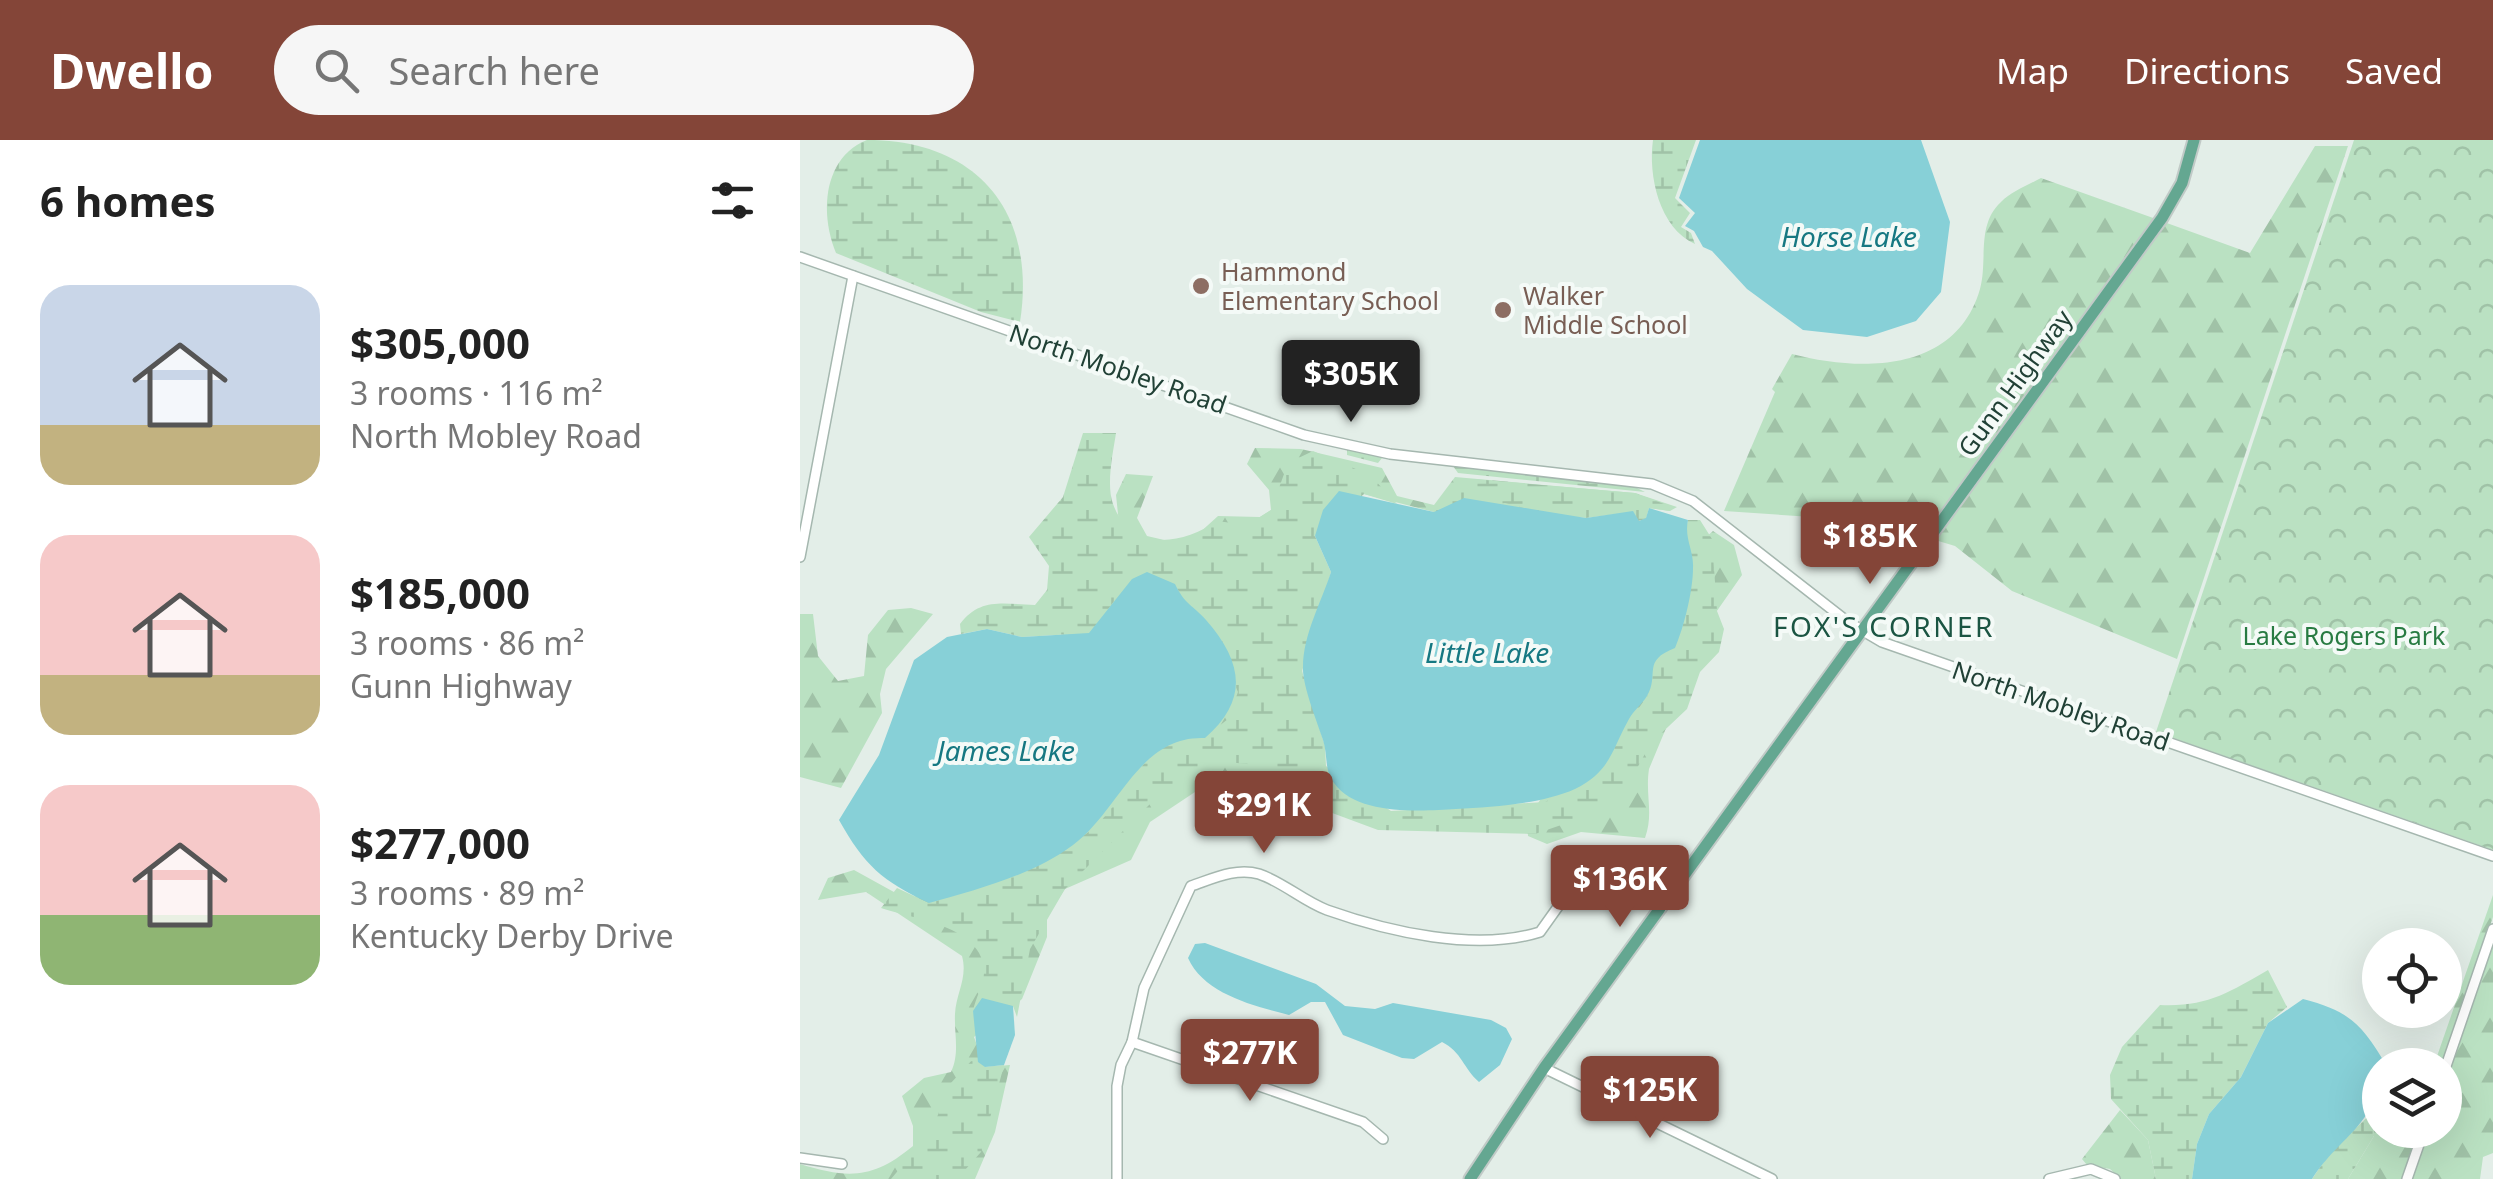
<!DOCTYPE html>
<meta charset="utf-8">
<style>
body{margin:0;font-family:"Noto Sans",sans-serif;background:#f6f6f6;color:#222;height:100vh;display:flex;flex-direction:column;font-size:38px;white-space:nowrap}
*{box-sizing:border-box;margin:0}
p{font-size:32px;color:#767676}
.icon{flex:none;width:55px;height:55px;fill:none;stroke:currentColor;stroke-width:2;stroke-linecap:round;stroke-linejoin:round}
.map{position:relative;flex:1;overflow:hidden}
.panel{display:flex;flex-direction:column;background:#fff;width:800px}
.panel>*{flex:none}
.tools{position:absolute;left:1562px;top:788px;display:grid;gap:20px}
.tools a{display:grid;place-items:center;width:100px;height:100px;border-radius:50%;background:#fff;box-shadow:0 10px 40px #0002;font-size:50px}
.price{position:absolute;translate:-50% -85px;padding:0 22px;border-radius:10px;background:#844538;color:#fff;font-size:32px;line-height:65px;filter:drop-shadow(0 2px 5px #0008)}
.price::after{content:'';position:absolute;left:50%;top:60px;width:30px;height:22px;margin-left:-15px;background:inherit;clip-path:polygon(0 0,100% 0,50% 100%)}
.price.on{background:#222;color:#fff}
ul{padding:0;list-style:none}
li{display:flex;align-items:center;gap:30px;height:250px;padding:0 40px}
li span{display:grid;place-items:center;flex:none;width:280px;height:200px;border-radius:30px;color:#555}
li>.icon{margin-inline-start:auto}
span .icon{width:120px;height:120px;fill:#fffc;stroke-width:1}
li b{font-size:42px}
h2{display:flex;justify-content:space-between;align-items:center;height:120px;padding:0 40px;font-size:42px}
header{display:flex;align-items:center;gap:60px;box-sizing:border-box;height:140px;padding:0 50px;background:#844538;color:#fff}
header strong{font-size:48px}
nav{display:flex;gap:55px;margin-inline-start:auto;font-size:35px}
.search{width:700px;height:90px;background:#f6f6f6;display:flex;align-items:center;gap:25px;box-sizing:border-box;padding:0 35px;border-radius:55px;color:#767676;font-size:38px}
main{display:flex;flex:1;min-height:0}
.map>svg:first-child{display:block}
.forest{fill:url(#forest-firs)}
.wetland{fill:url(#wetland-marsh)}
.park{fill:url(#park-crowns)}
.water{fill:#87d0d7}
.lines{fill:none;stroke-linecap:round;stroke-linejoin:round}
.minor-casing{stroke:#a5b7af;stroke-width:12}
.major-casing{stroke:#c1cac7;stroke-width:15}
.minor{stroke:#fff;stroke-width:9}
.major{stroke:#64a791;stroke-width:11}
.education-dot{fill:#8d6e63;stroke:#f4faf7;stroke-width:4}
.labels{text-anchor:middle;stroke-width:8;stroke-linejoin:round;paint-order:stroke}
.education-label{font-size:25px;fill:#785e54;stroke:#f4faf7;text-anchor:start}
.street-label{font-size:25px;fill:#214136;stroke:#f4faf7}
.park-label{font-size:25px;fill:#287b42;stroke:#f4faf7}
.water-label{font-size:28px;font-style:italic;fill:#167882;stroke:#f4faf7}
.neighbourhood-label{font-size:28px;letter-spacing:2.5px;fill:#1b5543;stroke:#f4faf7}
</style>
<header>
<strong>Dwello</strong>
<div class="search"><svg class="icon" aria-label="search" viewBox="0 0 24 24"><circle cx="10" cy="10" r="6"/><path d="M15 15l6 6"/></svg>Search here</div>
<nav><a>Map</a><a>Directions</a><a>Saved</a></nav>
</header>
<main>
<section class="panel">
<h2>6 homes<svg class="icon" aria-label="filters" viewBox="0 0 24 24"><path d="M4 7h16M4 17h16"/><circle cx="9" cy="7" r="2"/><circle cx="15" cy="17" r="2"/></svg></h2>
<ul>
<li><span style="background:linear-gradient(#c9d6e8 70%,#c2b280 0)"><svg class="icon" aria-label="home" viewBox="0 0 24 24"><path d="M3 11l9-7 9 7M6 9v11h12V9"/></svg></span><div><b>$305,000</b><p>3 rooms · 116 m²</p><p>North Mobley Road</p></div></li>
<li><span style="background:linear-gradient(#f6c9c9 70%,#c2b280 0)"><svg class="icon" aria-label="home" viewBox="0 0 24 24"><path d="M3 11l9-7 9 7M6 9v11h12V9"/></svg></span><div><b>$185,000</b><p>3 rooms · 86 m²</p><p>Gunn Highway</p></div></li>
<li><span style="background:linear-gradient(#f6c9c9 65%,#8fb573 0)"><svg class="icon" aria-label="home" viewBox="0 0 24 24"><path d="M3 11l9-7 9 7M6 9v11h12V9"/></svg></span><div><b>$277,000</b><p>3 rooms · 89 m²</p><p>Kentucky Derby Drive</p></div></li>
</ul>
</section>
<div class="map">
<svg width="1693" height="1039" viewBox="0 0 1693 1039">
<defs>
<pattern id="forest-firs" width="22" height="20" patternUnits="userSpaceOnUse" patternTransform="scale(2.5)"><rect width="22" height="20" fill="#bae1c2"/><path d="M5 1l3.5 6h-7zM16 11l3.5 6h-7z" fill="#a0c2a7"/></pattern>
<pattern id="wetland-marsh" width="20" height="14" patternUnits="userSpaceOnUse" patternTransform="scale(2.5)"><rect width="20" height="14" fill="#bae1c2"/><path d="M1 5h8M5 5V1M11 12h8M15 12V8" fill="none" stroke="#a0c2a7"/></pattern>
<pattern id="park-crowns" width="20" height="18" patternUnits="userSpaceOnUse" patternTransform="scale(2.5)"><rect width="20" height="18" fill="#bae1c2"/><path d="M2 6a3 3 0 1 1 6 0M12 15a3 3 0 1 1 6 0" fill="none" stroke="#a0c2a7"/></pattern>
</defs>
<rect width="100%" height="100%" fill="#e3eee8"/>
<g class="forest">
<path d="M1515 6H1548L1377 519 1212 451 1155 406 1135 400 1364 82 1450 113Z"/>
<path d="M1241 38 1356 79 1125 399 1091 400 1026 378 924 371 975 252 972 249 992 214C1061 232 1156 233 1180 149 1188 120 1176 85 1201 62 1211 52 1228 45 1241 38Z"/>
<path d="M455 308 501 309 582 328 597 356 634 365 655 337 835 353 877 367 870 371 849 368 634 372 564 354 504 381 501 638 483 644 453 632 422 634 350 682 331 720 265 749 247 775V797L222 859 174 897 185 927 210 925 195 992 175 1039H0V1024C49 1039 73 1039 113 1006V986L102 956 124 938 151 932C160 913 154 894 155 874 156 853 168 838 162 816L66 752 18 760 28 738 54 730 112 762 320 393 316 355 326 334 353 336 337 378 347 396 386 405 418 376 460 377 471 370 469 350 447 324Z"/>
<path d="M913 391 934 405 942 435 912 478 849 629C845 655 854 673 845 698L781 692 747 704 728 696 727 681 899 403Z"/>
<path d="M111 468 133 474 86 529 80 554 82 573 41 648 0 637V474H13L18 516 38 541 64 536 68 495 88 470Z"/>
<path d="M1693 755V777L1642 925H1634Z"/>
<path d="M1693 802V1013L1683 1017 1680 1039H1612L1628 990H1645V942Z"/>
<path d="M1320 970 1348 1000 1356 1039H1321L1310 1029 1287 1025 1282 1019Z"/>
<path d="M1573 972 1580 975V990H1620L1603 1039H1548L1574 996Z"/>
</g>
<g class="wetland">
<path d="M67 0C179 0 237 74 220 182L181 172 36 113C20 75 22 18 67 0Z"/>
<path d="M853 0H896L875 58 890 73 881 87 891 93 895 104C859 88 848 35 853 0Z"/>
<path d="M283 293H316C313 313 306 344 313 364 331 413 382 405 417 381L447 385 471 370 488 323 513 311 570 335 597 364 564 354 515 396 531 432 502 531 525 606 526 626 591 671 745 662 808 626 819 596 848 555 850 530 860 514 881 495 894 425 884 398 888 380H900L912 399 917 471 924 489 919 512 900 532 887 569 851 603 821 657 799 672 735 694 578 690 516 667 457 625 427 622 358 656 265 749 230 809 217 877 213 866 183 858 173 871C175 859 184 844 184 833 185 786 113 779 81 768L97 748 129 763C171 752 259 717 291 690 333 655 339 596 405 597L428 579 438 552 405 478 386 465 375 444 321 452 290 493 222 497 187 489 161 494 160 484C180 457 204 464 235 465L247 450 249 426 229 397 263 357Z"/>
<path d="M547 309 589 318 833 346 845 352 658 333 653 326 582 318 578 323 547 315Z"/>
<path d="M673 339 835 353 872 367 870 371 849 368 846 379 838 381 833 372 786 378 747 374 705 363 634 372Z"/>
<path d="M1468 830 1487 867 1468 883 1441 937 1409 974 1397 1004 1392 1039H1356L1348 1000 1311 959 1310 935 1322 907 1360 865C1407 867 1428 853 1468 830Z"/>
<path d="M173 919 185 927 204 925 181 1012 157 1039H91L132 990 150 944Z"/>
<path d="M1573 972 1574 996 1548 1039H1512L1531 1011Z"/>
</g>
<path class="park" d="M1554 0H1693V710L1356 592Z"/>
<g class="water">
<path d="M900 0H1121L1150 82 1141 152 1116 181 1067 197 1003 190 947 149 912 111 903 107 894 91 885 86 895 73 879 58Z"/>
<path d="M539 351 634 372 664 358 786 378 833 371 839 381 846 378 849 368 888 380C884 399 894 410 893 428 893 451 884 487 875 508 841 521 860 534 847 556 842 564 834 570 829 579 811 611 811 631 775 649 741 664 694 667 656 669 622 671 557 676 534 643 524 630 528 615 523 600 517 581 502 545 503 527 503 495 521 463 531 432L515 396 523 370Z"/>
<path d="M347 432 375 444C385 465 393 465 406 480 443 522 449 560 405 598 339 595 320 670 273 705 233 735 176 750 129 763 82 741 64 725 39 680L79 615 114 520 147 497 187 489 222 497 289 493 332 439Z"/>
<path d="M405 803 516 844 545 866 575 869 593 863 691 880 706 888 712 899 700 925 679 942C663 928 662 912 642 902L614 919 602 918 543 895 525 862H511L489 875C454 866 404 854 388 818L395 804Z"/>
<path d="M182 858 213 866 215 895 204 925 185 927 178 922 173 871Z"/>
<path d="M1503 859C1549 871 1562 884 1586 925H1580C1580 984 1541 994 1512 1039H1392L1397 1004 1409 974 1441 937 1468 883Z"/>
</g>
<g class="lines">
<defs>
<g id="minor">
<path d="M0 117 504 295 590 314 852 344 893 361 1048 482 1082 502 1693 716"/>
<path d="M0 417 53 136"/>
<path d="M836 730 828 738 830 754 862 768"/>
<path d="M848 740 870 758"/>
<path d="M332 902 563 982 583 999"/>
<path d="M744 928 972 1039"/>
<path d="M1645 929 1693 789"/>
<path d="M0 1018 42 1024"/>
<path d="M317 1039V946L321 925 332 902 344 848 391 746C412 739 436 727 459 734 483 742 503 761 527 770 589 792 676 812 740 792L787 726 803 715 818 717 844 736"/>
<path d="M1249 1039 1291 1029 1315 1039"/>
<path d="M1607 1039 1624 990"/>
</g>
<path id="major" d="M670 1039 744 928 1362 78 1382 43 1394 0"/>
</defs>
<use href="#minor" class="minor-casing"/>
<use href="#major" class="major-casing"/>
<use href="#minor" class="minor"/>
<use href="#major" class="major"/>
</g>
<g class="education-dot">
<circle cx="401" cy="146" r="10"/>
<circle cx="703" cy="170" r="10"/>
</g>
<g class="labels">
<g class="education-label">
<text x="421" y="141">Hammond<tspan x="421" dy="29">Elementary School</tspan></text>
<text x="723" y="165">Walker<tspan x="723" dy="29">Middle School</tspan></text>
</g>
<g class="street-label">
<text transform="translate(318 229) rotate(19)" y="9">North Mobley Road</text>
<text transform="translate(1215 243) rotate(-54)" y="9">Gunn Highway</text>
<text transform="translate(1261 566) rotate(19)" y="9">North Mobley Road</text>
</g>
<g class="park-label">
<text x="1544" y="505">Lake Rogers Park</text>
</g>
<g class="water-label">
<text x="1049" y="107">Horse Lake</text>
<text x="687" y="523">Little Lake</text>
<text x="206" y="621">James Lake</text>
</g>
<g class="neighbourhood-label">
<text x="1084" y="497">FOX'S CORNER</text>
</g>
</g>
</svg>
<div class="tools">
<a><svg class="icon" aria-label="locate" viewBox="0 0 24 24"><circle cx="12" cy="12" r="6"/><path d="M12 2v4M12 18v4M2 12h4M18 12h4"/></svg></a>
<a><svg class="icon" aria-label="layers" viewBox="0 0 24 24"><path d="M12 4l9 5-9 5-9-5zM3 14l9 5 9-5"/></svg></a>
</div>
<b class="price on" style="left:551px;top:285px">$305K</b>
<b class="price" style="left:1070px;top:447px">$185K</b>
<b class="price" style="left:464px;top:716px">$291K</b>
<b class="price" style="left:820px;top:790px">$136K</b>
<b class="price" style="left:450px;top:964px">$277K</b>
<b class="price" style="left:850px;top:1001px">$125K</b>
</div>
</main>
